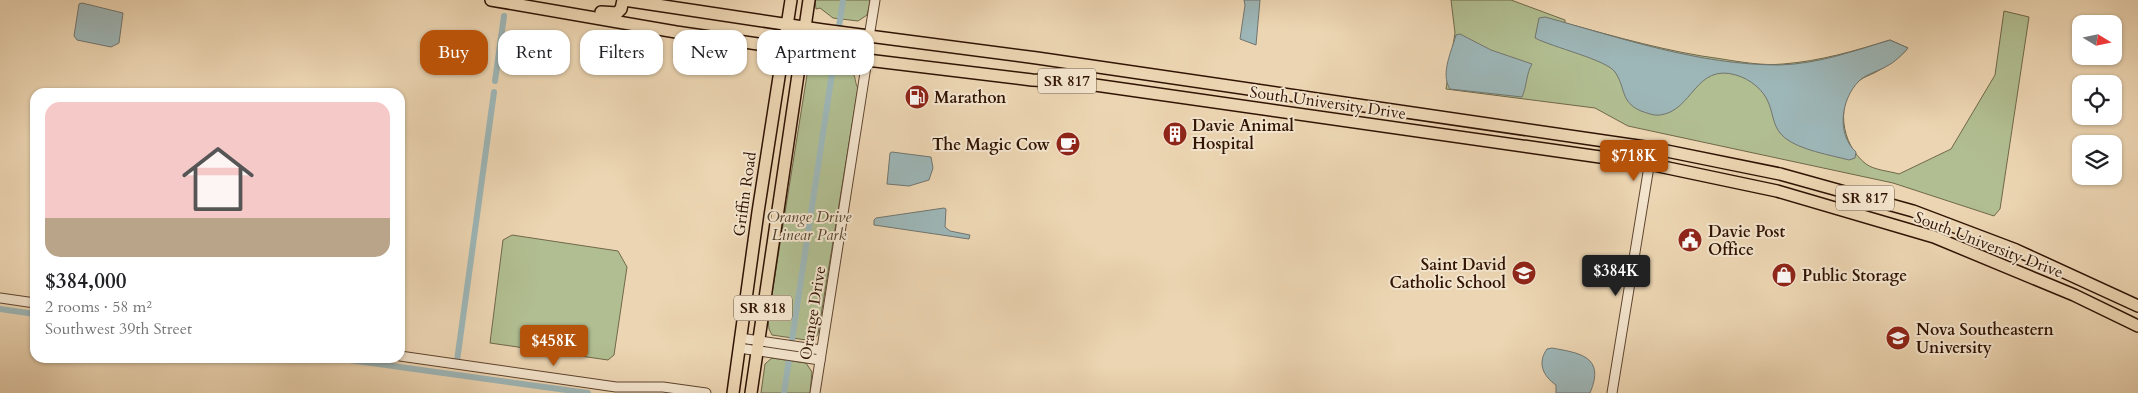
<!DOCTYPE html>
<meta charset="utf-8">
<style>
body{margin:0;font-family:Cardo,serif;background:#f6f6f6;color:#202124;height:100vh;display:flex;flex-direction:column;font-size:19px;white-space:nowrap}
*{box-sizing:border-box;margin:0}
p{font-size:16px;color:#757577}
.icon{flex:none;width:28px;height:28px;fill:none;stroke:currentColor;stroke-width:2;stroke-linecap:round;stroke-linejoin:round}
.map{position:relative;flex:1;overflow:hidden}
.side{position:absolute;left:30px;top:88px;width:375px;height:275px;display:flex;flex-direction:column;background:#fff;border-radius:15px;box-shadow:0 1px 4px #0004}
.side>*{flex:none}
.hud{position:absolute;left:420px;top:30px;width:475px;height:45px;display:flex;gap:10px}
.needle{width:32px;rotate:100deg}
.tools{position:absolute;left:2072px;top:15px;display:grid;gap:10px}
.tools a{display:grid;place-items:center;width:50px;height:50px;border-radius:10px;background:#fff;box-shadow:0 1px 4px #0004;font-size:25px}
.price{position:absolute;translate:-50% -42px;padding:0 11px;border-radius:5px;background:#b45309;color:#fff;font-size:16px;line-height:32px;filter:drop-shadow(0 1px 2px #0008)}
.price::after{content:'';position:absolute;left:50%;top:30px;width:15px;height:11px;margin-left:-8px;background:inherit;clip-path:polygon(0 0,100% 0,50% 100%)}
.price.current{background:#222;color:#fff}
ul{padding:0;list-style:none}
li{display:grid;align-content:center;gap:10px;height:265px;padding:0 15px}
li+li{border-top:1px solid #e0e0e0}
li span{display:grid;place-items:center;height:155px;border-radius:15px;color:#555}
li>.icon{margin-inline-start:auto}
span .icon{width:90px;height:90px;fill:#fffc;stroke-width:1}
li b{font-size:21px}
.tag{padding:0 18px;border-radius:15px;background:#fff;box-shadow:0 1px 4px #0004;font-size:18px;line-height:45px}
.tag.current{background:#b45309;color:#fff}
.map>svg:first-child{display:block}
.green{fill:#b1be91;stroke:#70684a}
.water{fill:#9db6b7;stroke:#71756f}
.lines{fill:none;stroke-linecap:round;stroke-linejoin:round}
.canal{stroke:#9db6b7;stroke-width:6}
.minor-casing{stroke:#5f442f;stroke-width:11}
.major-casing{stroke:#301303;stroke-width:14}
.minor{stroke:#f3e4cd;stroke-width:9}
.major{stroke:#ecd5b2;stroke-width:11}
.labels{text-anchor:middle;stroke-width:4;stroke-linejoin:round;paint-order:stroke}
.shield{fill:#f3e4cd;stroke:#6a5240;stroke-width:1}
.shield-label{font-size:15px;font-weight:bold;fill:#301303}
.poi-label{font-size:16px;font-weight:bold;fill:#301303;stroke:#f3e4cd;text-anchor:start}
.street-label{font-size:16px;fill:#301303;stroke:#f3e4cd}
.park-label{font-size:16px;font-style:italic;fill:#57462e;stroke:#f3e4cd}
</style>
<div class="map">
<svg width="2138" height="393" viewBox="0 0 2138 393">
<rect width="100%" height="100%" fill="#ecd5b2"/>
<filter id="stains"><feTurbulence type="fractalNoise" baseFrequency=".004" numOctaves="4"/><feColorMatrix values="0 0 0 0 .2 0 0 0 0 .09 0 0 0 0 .02 0 0 0 .5 -.17"/></filter>
<radialGradient id="worn" r=".72"><stop offset=".6" stop-color="#630" stop-opacity="0"/><stop offset="1" stop-color="#630" stop-opacity=".3"/></radialGradient>
<g class="green">
<path d="M815 0H871L867 15 858 21 833 18 820 8 816 9Z"/>
<path d="M1451 0H1511L1565 20V23C1617 37 1668 52 1722 59 1741 62 1763 66 1783 64 1821 61 1854 51 1890 40L1908 48C1898 60 1887 66 1874 73 1870 75 1864 77 1860 80 1834 101 1841 145 1866 164 1874 170 1889 171 1899 174L1951 149 1995 75 2004 11 2029 17 2000 209 1994 216 1893 183 1628 126 1595 108 1446 89 1455 33Z"/>
<path d="M826 66 851 71C857 77 854 82 858 88L818 334 813 341 772 335 769 329 768 319 807 75 808 71 814 73 816 70Z"/>
<path d="M512 235 618 251 627 267 614 355 608 360 490 343 503 240Z"/>
<path d="M772 358 806 363 812 372 810 393H761L765 364Z"/>
</g>
<g class="water">
<path d="M1244 0H1260L1256 45 1240 39 1245 5Z"/>
<path d="M82 3 123 13 119 43 111 47 77 40 74 36 79 4Z"/>
<path d="M1545 17C1621 38 1699 65 1779 65 1818 64 1854 51 1890 40L1908 48C1902 55 1895 62 1887 66 1879 71 1866 74 1859 81 1841 99 1836 134 1856 152L1855 158 1849 160C1830 155 1800 150 1785 138 1773 128 1774 117 1769 104 1764 90 1750 79 1736 75 1695 63 1693 111 1660 115 1654 116 1647 113 1641 111 1620 102 1626 88 1615 72 1607 60 1552 47 1535 38L1539 18Z"/>
<path d="M1460 34 1491 50 1532 64C1526 74 1527 86 1522 97L1450 89C1440 74 1452 50 1456 35Z"/>
<path d="M892 152 931 157 933 168 929 180 909 186 887 184 890 153Z"/>
<path d="M944 208 946 209 945 227 950 231 970 235 969 239 874 225V220L876 218Z"/>
<path d="M1552 348C1579 353 1606 356 1590 393H1556V385C1543 376 1537 363 1547 349Z"/>
</g>
<g class="lines">
<g class="canal">
<path d="M495 81 504 16"/>
<path d="M0 309 35 314"/>
<path d="M335 358 588 393"/>
<path d="M457 361 494 92"/>
<path d="M784 393 843 0"/>
</g>
<defs>
<g id="minor">
<path d="M869 37 875 0"/>
<path d="M0 298 35 303"/>
<path d="M740 338 821 350"/>
<path d="M739 348 820 360"/>
<path d="M400 356 616 387H663L706 393"/>
<path d="M815 393 867 60"/>
<path d="M1612 393 1652 148"/>
</g>
<g id="major">
<path d="M491 0 676 32 867 60 1032 80 1074 82 1649 164 1777 191 1934 237 2074 295 2138 326"/>
<path d="M624 0 823 30 1037 58 1652 148 1780 174 1913 211 2016 250 2138 306"/>
<path d="M601 12 617 13 621 9 623 0"/>
<path d="M733 393 758 212 791 0"/>
<path d="M751 393 809 0"/>
</g>
</defs>
<use href="#minor" class="minor-casing"/>
<use href="#major" class="major-casing"/>
<use href="#minor" class="minor"/>
<use href="#major" class="major"/>
</g>
<defs>
<symbol id="fuel-disc" viewBox="-11 -11 22 22"><circle r="9.5" fill="#8f2418" stroke="#f3e4cd"/><path d="M-5.5-6h7V0h2V4h1.3V-2.5L3-4.5l.8-.8L6-3V5H2.5V1h-1V6h-7ZM-4.2-4.7v3.2H.2V-4.7Z" fill="#fff"/></symbol>
<symbol id="building-disc" viewBox="-11 -11 22 22"><circle r="9.5" fill="#8f2418" stroke="#f3e4cd"/><path d="M-4-6H4V6H1V3H-1V6H-4ZM-2.5-4.3h1.7v1.8h-1.7ZM.8-4.3h1.7v1.8H.8ZM-2.5-1h1.7V.8h-1.7ZM.8-1h1.7V.8H.8Z" fill="#fff"/></symbol>
<symbol id="cafe-disc" viewBox="-11 -11 22 22"><circle r="9.5" fill="#8f2418" stroke="#f3e4cd"/><path d="M-5.5-4.5H6V0H3Q3 3.5 0 3.5H-2.5Q-5.5 3.5-5.5 0ZM3-3.2v2h1.7v-2ZM-6 4.5H4V6H-6Z" fill="#fff"/></symbol>
<symbol id="civic-disc" viewBox="-11 -11 22 22"><circle r="9.5" fill="#8f2418" stroke="#f3e4cd"/><path d="M-.6-6.5H3V-4.5H.6V-3L4-1V1h2V6H-6V1h2V-1L-.6-3ZM-1.2 2.5V6h2.4V2.5Z" fill="#fff"/></symbol>
<symbol id="school-disc" viewBox="-11 -11 22 22"><circle r="9.5" fill="#8f2418" stroke="#f3e4cd"/><path d="M0-5L7-2L0 1L-7-2ZM-4 1L0 2.5L4 1V4Q0 6-4 4Z" fill="#fff"/></symbol>
<symbol id="shop-disc" viewBox="-11 -11 22 22"><circle r="9.5" fill="#8f2418" stroke="#f3e4cd"/><path d="M-5-2.5h2.3a2.7 3.5 0 0 1 5.4 0H5L5.5 6h-11ZM-1.5-2.5h3a1.5 2.3 0 0 0-3 0Z" fill="#fff"/></symbol>
<symbol id="university-disc" viewBox="-11 -11 22 22"><circle r="9.5" fill="#8f2418" stroke="#f3e4cd"/><path d="M0-5L7-2L0 1L-7-2ZM-4 1L0 2.5L4 1V4Q0 6-4 4Z" fill="#fff"/></symbol>
</defs>
<g fill-rule="evenodd">
<use href="#fuel-disc" x="903" y="83" width="28" height="28"/>
<use href="#building-disc" x="1161" y="120" width="28" height="28"/>
<use href="#cafe-disc" x="1054" y="130" width="28" height="28"/>
<use href="#civic-disc" x="1676" y="226" width="28" height="28"/>
<use href="#school-disc" x="1510" y="259" width="28" height="28"/>
<use href="#shop-disc" x="1770" y="261" width="28" height="28"/>
<use href="#university-disc" x="1884" y="324" width="28" height="28"/>
</g>
<g class="labels">
<g class="shield">
<rect x="1038" y="68.5" width="58" height="25" rx="4"/>
<rect x="1836" y="185.5" width="58" height="25" rx="4"/>
<rect x="734" y="295.5" width="58" height="25" rx="4"/>
</g>
<g class="shield-label">
<text x="1067" y="86">SR 817</text>
<text x="1865" y="203">SR 817</text>
<text x="763" y="313">SR 818</text>
</g>
<g class="poi-label">
<text x="934" y="103">Marathon</text>
<text x="1192" y="131">Davie Animal<tspan x="1192" dy="18">Hospital</tspan></text>
<text x="1050" y="150" text-anchor="end">The Magic Cow</text>
<text x="1708" y="237">Davie Post<tspan x="1708" dy="18">Office</tspan></text>
<text x="1506" y="270" text-anchor="end">Saint David<tspan x="1506" dy="18">Catholic School</tspan></text>
<text x="1802" y="281">Public Storage</text>
<text x="1916" y="335">Nova Southeastern<tspan x="1916" dy="18">University</tspan></text>
</g>
<g class="street-label">
<text transform="translate(1328 102) rotate(8)" y="6">South University Drive</text>
<text transform="translate(744 194) rotate(-82)" y="6">Griffin Road</text>
<text transform="translate(1989 244) rotate(21)" y="6">South University Drive</text>
<text transform="translate(812 313) rotate(-81)" y="6">Orange Drive</text>
</g>
<g class="park-label">
<text x="809" y="222">Orange Drive<tspan x="809" dy="18">Linear Park</tspan></text>
</g>
</g>
<rect width="100%" height="100%" filter="url(#stains)"/>
<rect width="100%" height="100%" fill="url(#worn)"/>
</svg>
<div class="tools">
<a><svg class="needle" viewBox="-14 -14 28 28"><path d="M0-13l5 13h-10z" fill="#e53935"/><path d="M0 13l5-13h-10z" fill="#757577"/></svg></a>
<a><svg class="icon" aria-label="locate" viewBox="0 0 24 24"><circle cx="12" cy="12" r="6"/><path d="M12 2v4M12 18v4M2 12h4M18 12h4"/></svg></a>
<a><svg class="icon" aria-label="layers" viewBox="0 0 24 24"><path d="M12 4l9 5-9 5-9-5zM3 14l9 5 9-5"/></svg></a>
</div>
<b class="price" style="left:1634px;top:182px">$718K</b>
<b class="price current" style="left:1616px;top:297px">$384K</b>
<b class="price" style="left:554px;top:367px">$458K</b>
<div class="hud">
<a class="tag current">Buy</a>
<a class="tag">Rent</a>
<a class="tag">Filters</a>
<a class="tag">New</a>
<a class="tag">Apartment</a>
</div>
<section class="side">
<ul>
<li><span style="background:linear-gradient(#f6c9c9 75%,#b9a48a 0)"><svg class="icon" aria-label="home" viewBox="0 0 24 24"><path d="M3 11l9-7 9 7M6 9v11h12V9"/></svg></span><div><b>$384,000</b><p>2 rooms · 58 m²</p><p>Southwest 39th Street</p></div></li>
</ul>
</section>
</div>
